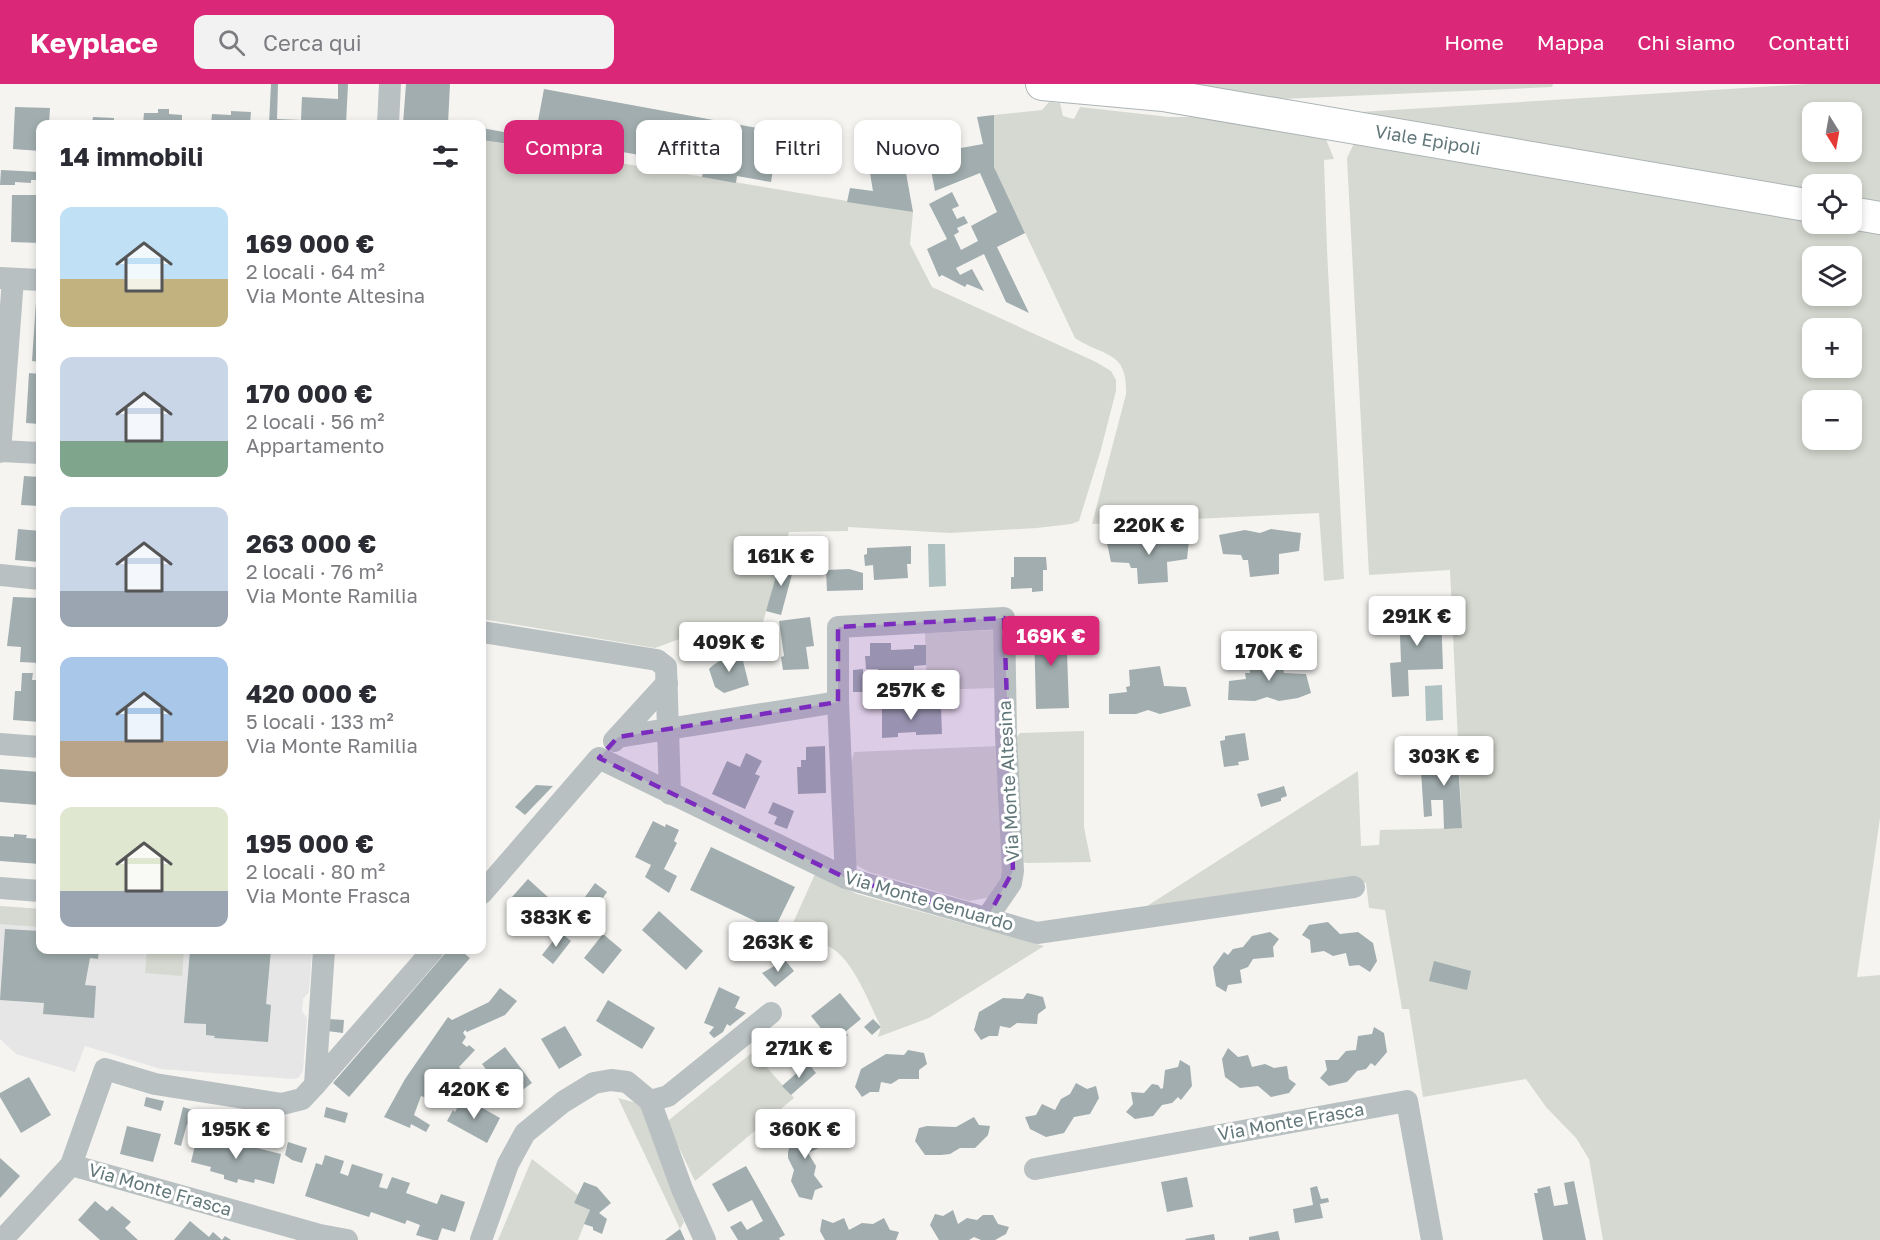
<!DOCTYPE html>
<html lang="it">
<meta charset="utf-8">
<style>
body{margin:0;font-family:"Golos Text",sans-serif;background:#f2f2f3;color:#2b2b33;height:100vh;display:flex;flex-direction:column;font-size:22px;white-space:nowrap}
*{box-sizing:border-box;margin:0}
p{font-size:20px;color:#7c7c81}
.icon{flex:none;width:33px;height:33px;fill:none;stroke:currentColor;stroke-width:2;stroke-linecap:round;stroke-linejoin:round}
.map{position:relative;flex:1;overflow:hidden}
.sheet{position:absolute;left:36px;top:36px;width:450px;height:834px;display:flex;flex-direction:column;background:#fff;border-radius:12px;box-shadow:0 3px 9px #0003}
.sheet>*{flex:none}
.banner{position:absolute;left:504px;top:36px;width:570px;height:54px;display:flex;gap:12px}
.needle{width:39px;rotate:169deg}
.fabs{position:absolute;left:1802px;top:18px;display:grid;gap:12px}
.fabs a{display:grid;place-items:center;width:60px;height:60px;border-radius:12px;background:#fff;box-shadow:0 3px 9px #0003;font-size:30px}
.price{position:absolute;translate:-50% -51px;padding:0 14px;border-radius:6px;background:#fff;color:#222;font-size:20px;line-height:39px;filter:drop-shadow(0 2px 3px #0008)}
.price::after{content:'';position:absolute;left:50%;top:36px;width:18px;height:14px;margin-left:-9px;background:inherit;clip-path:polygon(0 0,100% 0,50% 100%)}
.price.selected{background:#db2777;color:#fff}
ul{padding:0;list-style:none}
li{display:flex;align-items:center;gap:18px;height:150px;padding:0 24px}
li span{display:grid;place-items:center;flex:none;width:168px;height:120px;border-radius:12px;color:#555}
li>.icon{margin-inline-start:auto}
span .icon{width:72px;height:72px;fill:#fffc;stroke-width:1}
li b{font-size:26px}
h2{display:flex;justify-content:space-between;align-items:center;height:72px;padding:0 24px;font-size:26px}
.tag{padding:0 21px;border-radius:12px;background:#fff;box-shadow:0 3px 9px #0003;font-size:21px;line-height:54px}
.tag.selected{background:#db2777;color:#fff}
header{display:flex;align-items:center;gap:36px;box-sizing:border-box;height:84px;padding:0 30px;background:#db2777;color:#fff}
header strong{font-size:28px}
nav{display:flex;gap:33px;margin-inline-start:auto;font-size:21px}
.search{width:420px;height:54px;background:#f2f2f3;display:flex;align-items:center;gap:15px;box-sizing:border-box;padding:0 21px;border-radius:12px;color:#7c7c81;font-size:22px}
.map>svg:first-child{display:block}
.built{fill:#e5e6e5}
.green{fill:#d6d9d1;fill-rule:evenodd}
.water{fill:#b0c1c1}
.building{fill:#a1adae}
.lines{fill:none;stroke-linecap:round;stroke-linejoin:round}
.secondary-casing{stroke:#acb4b6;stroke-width:34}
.minor{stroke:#b9c0c1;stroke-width:22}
.secondary{stroke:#fff;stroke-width:32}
.marked{fill:#7b2cbf;fill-opacity:0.2;stroke:#7b2cbf;stroke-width:4.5;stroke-dasharray:12 8;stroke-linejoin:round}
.labels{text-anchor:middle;stroke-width:6;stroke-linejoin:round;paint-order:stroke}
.street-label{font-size:18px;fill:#62777a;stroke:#fff}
</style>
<header>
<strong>Keyplace</strong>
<div class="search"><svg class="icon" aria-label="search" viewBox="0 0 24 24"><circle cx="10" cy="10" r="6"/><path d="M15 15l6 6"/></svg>Cerca qui</div>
<nav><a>Home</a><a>Mappa</a><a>Chi siamo</a><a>Contatti</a></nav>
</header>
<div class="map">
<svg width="1880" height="1156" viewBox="0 0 1880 1156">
<rect width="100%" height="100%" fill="#f5f4f1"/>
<path class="built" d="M0 822 40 825V866H312L309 908 303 915 302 927 307 934 303 987 298 994 292 995 161 985 85 962 75 988 16 970 0 955Z"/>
<g class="green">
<path d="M1150 0H1553L1552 3 1257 16Z"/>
<path d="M1808 0H1880V119L1851 114V100H1812V108L1344 29ZM1812 28H1851V68H1812Z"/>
<path d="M1049 18 1060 19 1063 32 1074 35 1080 23 1169 33H1192L1325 53 1334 75 1324 76 1327 166 1344 495 1324 497 1319 429 1092 440 1126 310C1128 266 1103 273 1075 254L994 83V31L1042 26Z"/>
<path d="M482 56 913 128 910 160 932 203 1096 278 1111 287 1116 296V307L1100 369 1079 437 1071 440 1037 444 950 449 848 443V447L789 448 761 545H707L655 564 482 535Z"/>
<path d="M1355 57 1880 150V734L1857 893 1880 891V1156H1603L1589 1075 1576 1054 1546 1023 1526 995 1423 1013 1409 925H1402L1385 826 1369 824 1366 799 1358 796 1144 824 1358 687 1361 762 1379 761 1380 746 1462 744 1450 486 1369 491 1347 74ZM1812 172H1851V212H1812ZM1812 244H1851V284H1812ZM1812 316H1851V356H1812Z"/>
<path d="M995 546 997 604 927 606 925 549Z"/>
<path d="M1084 647V743L1091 778 1026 779 1017 776 1014 656 1020 649Z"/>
<path d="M998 662 1007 784 992 813 969 817 869 788 854 780 849 688 854 668Z"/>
<path d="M815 790 857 810 1044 862 929 934 878 953 881 943C869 920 849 861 819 860 805 860 789 871 776 877Z"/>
<path d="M0 822 40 825V843L0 840Z"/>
<path d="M147 866H184L182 892 145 889Z"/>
<path d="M753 968 794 1014 695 1097 669 1043V1036Z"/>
<path d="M618 1014 637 1019 645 1028 684 1138 680 1145Z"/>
<path d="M532 1075 578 1111 574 1119 590 1126 578 1156H498Z"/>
</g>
<g class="water">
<path d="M928 460H945L946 502 929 503Z"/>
<path d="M1442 601 1443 636 1426 637 1425 602Z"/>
</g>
<g class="building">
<path d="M271 0H278L277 35 301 36 302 13 338 15V0H348L346 40H269Z"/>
<path d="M406 0H450L448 40H403Z"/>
<path d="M544 5 779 48 771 98 737 92 736 99 702 93 704 82 535 53Z"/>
<path d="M15 23 50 24 49 40H40V67L13 65Z"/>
<path d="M158 25H169V30L182 31V40H143L144 29H158Z"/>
<path d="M231 27 251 28 250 40H211L212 30 231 31Z"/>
<path d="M994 31V83L1025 149 997 163 1029 229 1006 218 984 170 956 184 960 191 972 185 984 207 967 200 965 203 942 191 939 193 927 165 947 155 929 120 952 108 959 122 952 125 957 135 964 132 968 139 957 144 959 148 954 151 961 166 978 157 971 142 997 128 980 89 935 107 928 70 983 60 977 33Z"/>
<path d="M93 33 114 34V40H92Z"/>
<path d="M482 44 509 49 508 60 482 56Z"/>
<path d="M900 55 913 128 847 118 850 104 873 107 870 89 863 90 860 60Z"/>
<path d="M1 86 40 88V96H31V99L15 98V101H0Z"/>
<path d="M12 111H37V121H40V159L11 158Z"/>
<path d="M36 218H40V278L32 277Z"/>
<path d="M29 289 40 290V340L26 339Z"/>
<path d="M24 392 40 393V422L21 421Z"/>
<path d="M18 445 40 447V478L15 476Z"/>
<path d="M1271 445 1301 449 1299 467 1279 470V490L1250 493 1248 476H1243L1241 471 1223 470 1219 451 1245 446 1260 449Z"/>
<path d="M1159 452 1189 456 1187 475 1167 478 1168 498 1138 500 1137 484H1131L1129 479 1111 478 1107 459 1133 454 1148 456Z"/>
<path d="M911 462V480H907L908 494 874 496 873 481 865 482 864 471 867 470V464Z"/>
<path d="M1014 473H1046L1047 486H1043V507L1032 508V504L1011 505V493H1014Z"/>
<path d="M781 475 795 479 781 531 766 527Z"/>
<path d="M849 485 863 489V506L827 507 826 486Z"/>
<path d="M13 513 40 514V579L20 578 21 563 7 562Z"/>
<path d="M1399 523 1441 528 1443 585 1408 586 1409 612 1392 613 1390 579 1401 578Z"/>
<path d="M810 533 814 562 806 563 809 585 783 586 781 573 784 572 779 537Z"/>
<path d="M1066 541 1069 624 1036 625 1034 542Z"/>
<path d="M870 559H891V566L914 565V561H926V581L914 582V591L892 592 893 600H878V585H866L865 572H870Z"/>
<path d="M734 567 740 568 739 574 743 577 749 601 724 609 715 603 709 585 712 582Z"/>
<path d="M1280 569 1284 589 1306 590 1311 609 1298 614 1279 617 1267 613 1255 617 1228 616 1229 597 1246 595 1245 589H1250L1249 572Z"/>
<path d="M1160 582 1164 602 1186 603 1191 622 1160 630 1148 626 1136 630H1109V610L1127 608 1126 603 1130 602 1129 586Z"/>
<path d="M863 585V608H853V586Z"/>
<path d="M22 589H33L32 596H40V638L13 636 15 607H21Z"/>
<path d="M910 617V621H923V624L941 623 942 650 916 651V648L898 649V653L882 654V625L901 624V618Z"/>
<path d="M1245 649 1249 676 1238 678 1239 681 1224 683 1220 657 1225 656V652Z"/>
<path d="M1457 659 1462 744 1444 745 1443 716H1431L1432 732 1424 733 1421 687 1442 686 1440 660Z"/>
<path d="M825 662 826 709 798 710 797 683H801V676H806V663Z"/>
<path d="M746 669 762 677 755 690 760 692 745 725 712 710 727 677 740 683Z"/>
<path d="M0 685 40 688V725L38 724V721L0 718Z"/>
<path d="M536 701 553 702 525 731 515 723Z"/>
<path d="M1284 702 1287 712 1281 714V717L1261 723 1257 710Z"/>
<path d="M773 718 794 727 787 745 774 740 777 733 768 729Z"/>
<path d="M653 737 665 743 666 740 679 746 674 757 677 759 664 785 677 792 669 809 645 793 651 781 635 773Z"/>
<path d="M14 750 27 751 26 754 40 755V780L0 777V752L14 753Z"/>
<path d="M711 763 795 803 774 846 690 806Z"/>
<path d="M528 795 571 834 554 851 512 813Z"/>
<path d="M595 799 607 808 592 829 580 820Z"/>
<path d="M659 827 703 867 686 886 642 846Z"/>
<path d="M1328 838 1340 850 1358 848 1373 859 1377 877 1370 888 1359 881 1349 882 1346 869 1333 872 1324 867 1311 869 1310 856 1302 851 1309 841Z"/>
<path d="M5 845 40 847V866H99L98 875 90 874 85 901 96 902 94 934 43 930 44 919 0 916Z"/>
<path d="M560 848 571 857 553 880 542 871Z"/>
<path d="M1270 848 1279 855 1273 863 1274 873 1253 875 1248 883 1240 886 1242 899 1228 901 1226 908 1216 902 1213 883 1224 868 1228 871 1233 865 1243 863 1252 852Z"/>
<path d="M603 850 622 866 603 890 584 874Z"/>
<path d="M190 866H271L266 920 271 921 268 958 214 954 215 952 206 951V940L184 939Z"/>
<path d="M448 866H460L470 874 349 1013 333 999Z"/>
<path d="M785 876 794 887 775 903 762 889Z"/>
<path d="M1434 877 1471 887 1467 906 1429 897Z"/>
<path d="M719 903 740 913 735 924 746 929 730 942 727 940 723 948 714 954 709 949 714 943 704 939Z"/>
<path d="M500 904 517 917 505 931 467 948 465 946 463 949 466 953 462 959 467 963 469 961 475 966 459 983 462 986 459 990 473 1001 463 1013 440 997 427 1014 421 1012 414 1031 430 1041 426 1048 411 1040 410 1044 384 1033 405 995 448 933 452 936 489 918Z"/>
<path d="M840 909 861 935 845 948 848 951 843 956 840 952 832 958 811 932Z"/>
<path d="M1027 909 1043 913 1046 924 1038 930 1037 940 1017 939 1010 944 1000 942 998 952H989L981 956 974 946 979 928 1003 914 1023 915Z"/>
<path d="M608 916 655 944 642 965 596 937Z"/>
<path d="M328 935 344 936 343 949 327 947Z"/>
<path d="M873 935 881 943 872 951 864 943Z"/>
<path d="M565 942 582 971 559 985 541 955Z"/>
<path d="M1374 943 1384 949 1387 968 1375 982 1371 979 1366 985 1357 987 1347 998 1329 1002 1320 994 1327 986 1325 976H1338L1346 967 1356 966 1358 952 1372 950Z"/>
<path d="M505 963 532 999 514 1012 508 1004 506 1005 497 994 494 996 482 980Z"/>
<path d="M1228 964 1238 973 1248 971 1252 983 1265 980 1274 984 1287 982 1289 995 1296 1000 1289 1009 1271 1013 1258 1002 1240 1004 1225 993 1222 975Z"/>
<path d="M908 966 924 969 927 980 919 986V995H899L891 1000 881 998 879 1008H870L862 1013 855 1003 861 985 886 970 904 971Z"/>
<path d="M1180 976 1190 982 1192 1002 1181 1016 1178 1013 1172 1019 1162 1021 1153 1032 1135 1035 1126 1028 1133 1020 1131 1008 1144 1009 1152 1000 1158 1001 1161 1005 1163 1004 1165 986 1178 983Z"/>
<path d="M808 979 816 989 791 1011 782 1002Z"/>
<path d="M29 993 51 1031 21 1049 0 1013V1009Z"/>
<path d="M1076 999 1087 1005 1096 1002 1099 1014 1090 1030 1074 1033 1064 1049 1046 1053 1030 1045 1025 1033 1036 1031 1042 1020 1055 1026 1061 1015 1070 1010Z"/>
<path d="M146 1013 164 1017 161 1027 144 1022Z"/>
<path d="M463 1013 500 1034 487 1059 447 1037 453 1026 455 1028Z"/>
<path d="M183 1023 227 1037 223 1050 187 1040 181 1062 174 1060Z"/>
<path d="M326 1023 348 1029 345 1039 324 1033Z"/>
<path d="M974 1033 979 1041 990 1042 988 1051 975 1064H960L950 1070 941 1071H925L915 1057 919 1044 927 1042 956 1043Z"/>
<path d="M819 1035 822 1041 817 1052 823 1062 808 1069 816 1082 814 1091 823 1103 815 1106 812 1116 799 1113 791 1097 794 1086 788 1074V1068L794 1048Z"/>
<path d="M127 1042 161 1050 153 1078 120 1070Z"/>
<path d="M198 1049 281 1070 274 1100 255 1095 254 1099 238 1095 237 1099 224 1095V1091L210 1087 211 1083 191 1078Z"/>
<path d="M288 1058 307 1064 302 1079 292 1076 285 1071Z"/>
<path d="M325 1071 344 1077 340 1089 348 1092 352 1080 383 1090 379 1103 387 1105 392 1093 410 1099 406 1109 437 1120 441 1110 465 1118 455 1148 442 1144 438 1156H433L416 1151 420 1141 407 1136 405 1140 371 1128 369 1133 305 1112 316 1079 322 1081Z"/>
<path d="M0 1074 20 1092 0 1114Z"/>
<path d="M746 1082 785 1151 779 1154 780 1156H738L730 1143 741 1137 747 1146 763 1137 752 1116 728 1128 712 1100Z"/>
<path d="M1187 1093 1193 1123 1167 1128 1161 1098Z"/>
<path d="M1574 1097 1586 1156H1543L1534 1109H1538L1537 1105 1550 1102 1554 1122 1568 1120 1564 1099Z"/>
<path d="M584 1098 597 1103 611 1119 599 1129 607 1135 602 1150 593 1146V1143L584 1140 590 1126 574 1119Z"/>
<path d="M1317 1102 1321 1115 1328 1114 1329 1118 1320 1120 1323 1134 1295 1139 1293 1125 1313 1121 1310 1104Z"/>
<path d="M95 1117 107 1127 112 1122 131 1138 125 1144 138 1156H100L78 1136Z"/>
<path d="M953 1126 958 1140 967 1134 977 1136 983 1131H993L998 1140 1009 1143 1006 1150 995 1156H981L974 1153 969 1156H939L930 1141 935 1130 943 1132Z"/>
<path d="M844 1134 849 1146 862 1139 873 1140 884 1134 890 1146 899 1148 896 1156H825L820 1147 822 1135 833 1139Z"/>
<path d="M190 1137 209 1153 213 1148 222 1156 225 1152 231 1156H174Z"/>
<path d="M680 1145 685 1156H665Z"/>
<path d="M1278 1147 1280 1156H1249V1153Z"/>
<path d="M1214 1150 1215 1156H1186L1185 1155Z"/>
</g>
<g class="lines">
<defs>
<g id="secondary">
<path id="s1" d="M1042 0 1163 11 1812 122"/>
<path d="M1851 129 1880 134"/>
</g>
</defs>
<use href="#secondary" class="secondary-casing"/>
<g class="minor">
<path d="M388 40 390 0"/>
<path d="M0 194 40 196"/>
<path d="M0 367 40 369"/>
<path d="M0 368 13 195"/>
<path d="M0 491 40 495"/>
<path d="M482 548 657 576 666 583 668 645 838 618V543L1004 534 1006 651 1013 787 1011 799 987 834"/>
<path d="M838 618 846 794"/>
<path d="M618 653 668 645 670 710"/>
<path d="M614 657 667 599"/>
<path d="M0 660 40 663"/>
<path d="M0 804 40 807"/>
<path d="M482 809 599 674 846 794 1037 849 1354 803"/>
<path d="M324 866 315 1001 433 866"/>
<path d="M650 1017 682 1105 705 1156"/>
<path d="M71 1081 105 985 155 1000 282 1020 302 1015 315 1001"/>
<path d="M1035 1085 1407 1017 1432 1156"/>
<path d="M2 1156 71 1081 320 1151 347 1156"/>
<path d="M481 1156 508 1080 525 1049 563 1018 594 999 611 996 627 998 650 1017 668 1012 771 929"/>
</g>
<use href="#secondary" class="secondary"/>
</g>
<path class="marked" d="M1004 534 1013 787 987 834 846 794 599 674 618 653 838 618V543Z"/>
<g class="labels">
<g class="street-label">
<text dy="6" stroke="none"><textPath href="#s1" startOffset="390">Viale Epipoli</textPath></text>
<text transform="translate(1009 697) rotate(-93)" y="6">Via Monte Altesina</text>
<text transform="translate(929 817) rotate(16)" y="6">Via Monte Genuardo</text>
<text transform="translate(1291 1038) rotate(-10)" y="6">Via Monte Frasca</text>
<text transform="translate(160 1106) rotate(16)" y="6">Via Monte Frasca</text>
</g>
</g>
</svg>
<div class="fabs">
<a><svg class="needle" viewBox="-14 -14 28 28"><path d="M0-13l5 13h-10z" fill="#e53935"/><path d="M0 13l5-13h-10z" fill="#7c7c81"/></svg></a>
<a><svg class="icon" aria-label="locate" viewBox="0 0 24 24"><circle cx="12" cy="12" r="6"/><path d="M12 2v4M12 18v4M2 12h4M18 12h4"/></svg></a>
<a><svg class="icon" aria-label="layers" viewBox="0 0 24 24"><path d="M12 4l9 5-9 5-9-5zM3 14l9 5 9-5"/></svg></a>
<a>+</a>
<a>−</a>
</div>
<b class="price" style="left:1149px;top:472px">220K €</b>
<b class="price" style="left:781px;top:503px">161K €</b>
<b class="price" style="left:1417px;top:563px">291K €</b>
<b class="price selected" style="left:1051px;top:583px">169K €</b>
<b class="price" style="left:729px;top:589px">409K €</b>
<b class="price" style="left:1269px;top:598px">170K €</b>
<b class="price" style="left:911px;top:637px">257K €</b>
<b class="price" style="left:1444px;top:703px">303K €</b>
<b class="price" style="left:556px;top:864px">383K €</b>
<b class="price" style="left:778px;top:889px">263K €</b>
<b class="price" style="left:799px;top:995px">271K €</b>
<b class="price" style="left:474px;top:1036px">420K €</b>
<b class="price" style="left:236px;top:1076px">195K €</b>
<b class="price" style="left:805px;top:1076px">360K €</b>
<div class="banner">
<a class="tag selected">Compra</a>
<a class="tag">Affitta</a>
<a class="tag">Filtri</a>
<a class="tag">Nuovo</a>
</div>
<section class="sheet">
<h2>14 immobili<svg class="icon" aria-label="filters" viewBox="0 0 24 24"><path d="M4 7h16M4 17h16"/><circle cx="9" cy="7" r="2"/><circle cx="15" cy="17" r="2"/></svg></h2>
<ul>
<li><span style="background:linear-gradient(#bfe0f5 60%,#c2b280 0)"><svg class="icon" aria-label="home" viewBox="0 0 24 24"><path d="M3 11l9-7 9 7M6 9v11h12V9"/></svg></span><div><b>169 000 €</b><p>2 locali · 64 m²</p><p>Via Monte Altesina</p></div></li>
<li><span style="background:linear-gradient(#c9d6e8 70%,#7fa58c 0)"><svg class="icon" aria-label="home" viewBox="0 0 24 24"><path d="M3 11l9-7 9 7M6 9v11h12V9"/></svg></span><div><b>170 000 €</b><p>2 locali · 56 m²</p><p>Appartamento</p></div></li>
<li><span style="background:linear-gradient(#c9d6e8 70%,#9aa5b1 0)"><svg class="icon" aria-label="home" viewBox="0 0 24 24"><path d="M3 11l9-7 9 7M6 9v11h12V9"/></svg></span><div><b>263 000 €</b><p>2 locali · 76 m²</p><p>Via Monte Ramilia</p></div></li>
<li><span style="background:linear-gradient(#a9c7e8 70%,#b9a48a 0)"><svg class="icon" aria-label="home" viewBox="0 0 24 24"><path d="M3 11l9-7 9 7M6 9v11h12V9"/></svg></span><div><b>420 000 €</b><p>5 locali · 133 m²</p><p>Via Monte Ramilia</p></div></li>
<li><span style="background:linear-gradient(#dfe7d0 70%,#9aa5b1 0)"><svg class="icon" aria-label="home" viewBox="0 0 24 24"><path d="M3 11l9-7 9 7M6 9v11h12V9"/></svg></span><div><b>195 000 €</b><p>2 locali · 80 m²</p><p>Via Monte Frasca</p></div></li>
</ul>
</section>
</div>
